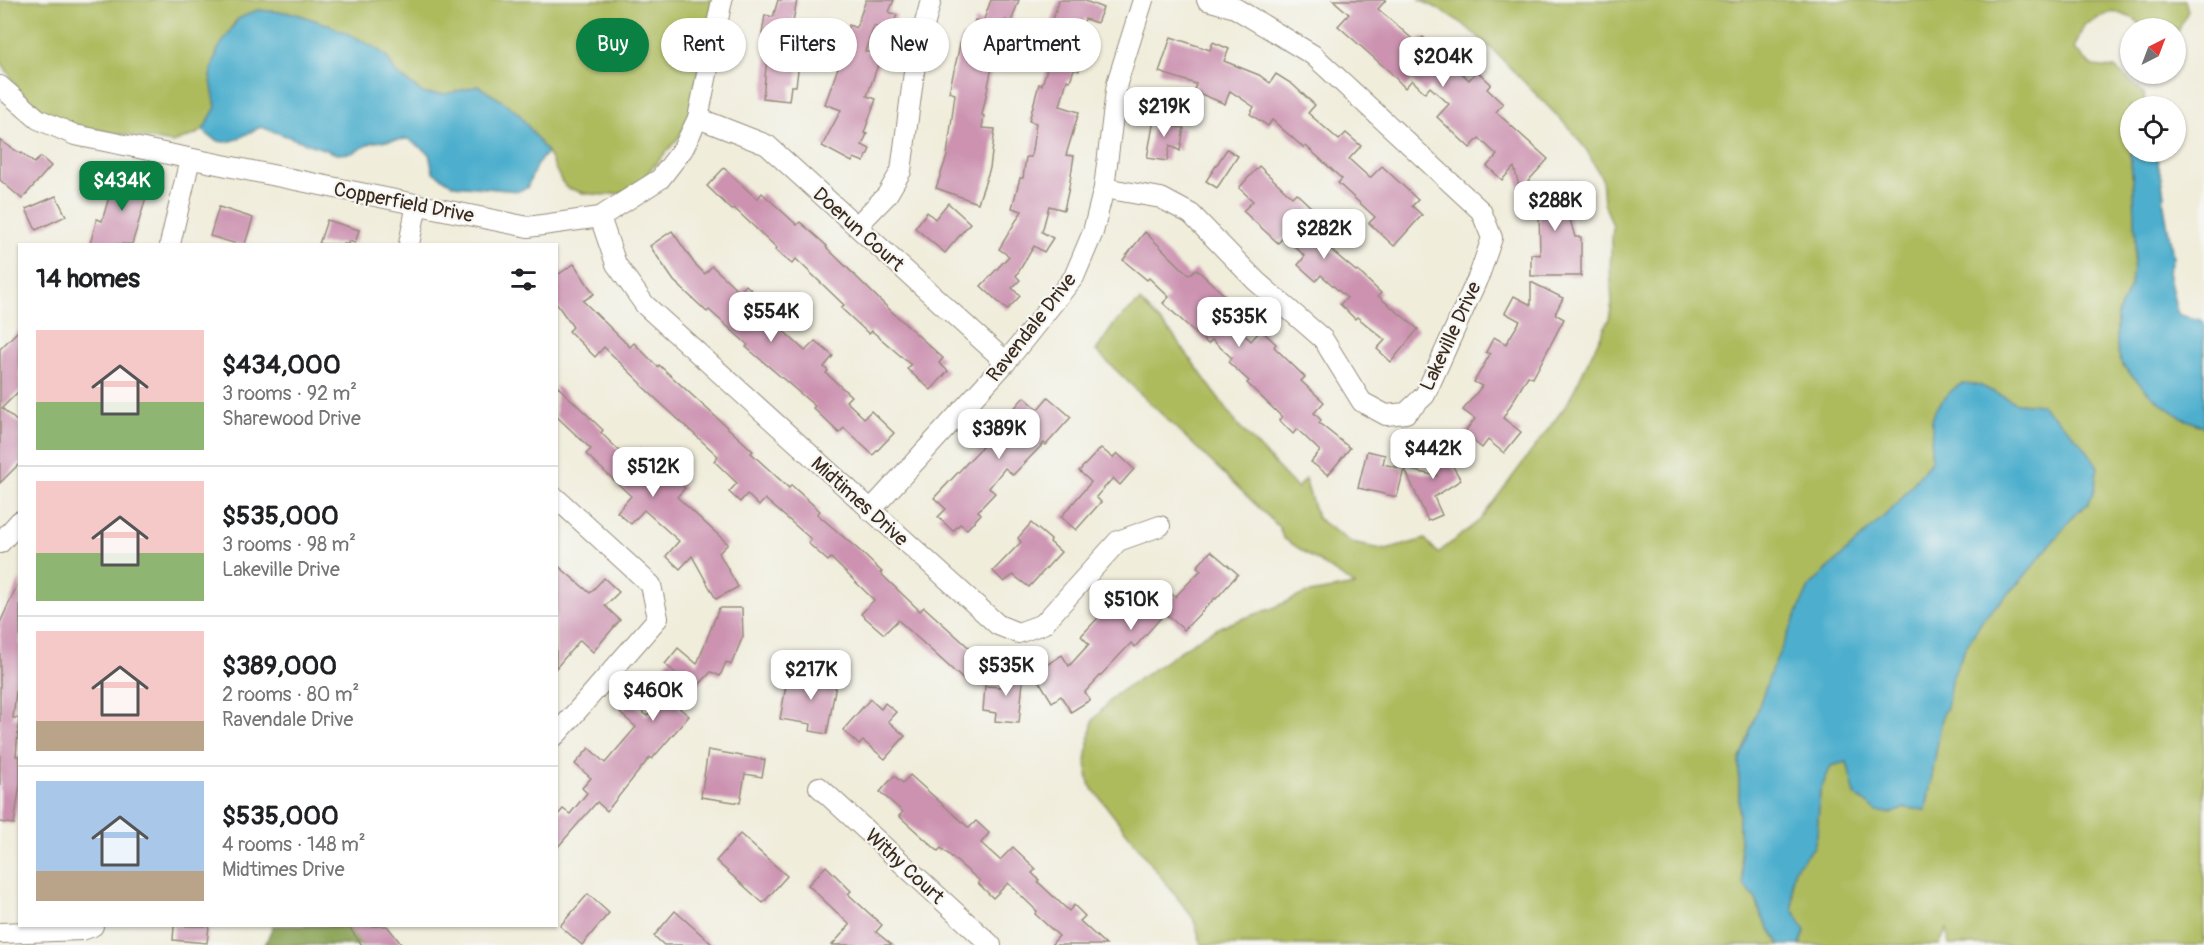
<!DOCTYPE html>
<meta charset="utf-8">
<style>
body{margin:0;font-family:Pangolin,sans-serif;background:#f2f2f2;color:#202124;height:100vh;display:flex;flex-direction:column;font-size:22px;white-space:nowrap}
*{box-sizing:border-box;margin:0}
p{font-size:20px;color:#757577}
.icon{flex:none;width:33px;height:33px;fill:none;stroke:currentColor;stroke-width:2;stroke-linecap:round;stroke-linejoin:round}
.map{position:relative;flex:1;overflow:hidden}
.panel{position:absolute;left:18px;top:243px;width:540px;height:684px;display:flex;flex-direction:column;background:#fff;border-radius:0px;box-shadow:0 2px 4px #0004}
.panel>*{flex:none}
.banner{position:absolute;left:576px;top:18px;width:570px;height:54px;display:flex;gap:12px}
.needle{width:39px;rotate:42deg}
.tools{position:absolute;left:2120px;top:18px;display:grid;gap:12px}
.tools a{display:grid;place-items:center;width:66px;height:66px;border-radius:50%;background:#fff;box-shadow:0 2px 4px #0004;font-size:30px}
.price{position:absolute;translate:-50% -51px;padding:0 14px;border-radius:12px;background:#fff;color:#222;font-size:20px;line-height:39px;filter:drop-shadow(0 2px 3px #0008)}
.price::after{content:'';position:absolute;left:50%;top:36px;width:18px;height:14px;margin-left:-9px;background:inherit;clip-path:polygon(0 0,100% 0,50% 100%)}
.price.selected{background:#0b8043;color:#fff}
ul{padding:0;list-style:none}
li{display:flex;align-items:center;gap:18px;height:150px;padding:0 18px}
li+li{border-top:2px solid #e0e0e0}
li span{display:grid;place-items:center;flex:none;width:168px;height:120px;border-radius:0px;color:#555}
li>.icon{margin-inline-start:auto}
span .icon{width:72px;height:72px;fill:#fffc;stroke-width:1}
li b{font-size:26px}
h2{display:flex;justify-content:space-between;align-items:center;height:72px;padding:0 18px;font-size:26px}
.pill{padding:0 21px;border-radius:27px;background:#fff;box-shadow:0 2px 4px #0004;font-size:21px;line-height:54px}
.pill.selected{background:#0b8043;color:#fff}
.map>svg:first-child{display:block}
.green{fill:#adbb5d;stroke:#74723e;stroke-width:1.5}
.forest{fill:#8aa354;stroke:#626639;stroke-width:1.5}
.water{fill:#4eafcd;stroke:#446c76;stroke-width:1.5}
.building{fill:#cc92b0}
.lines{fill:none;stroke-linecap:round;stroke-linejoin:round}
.minor-casing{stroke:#968c7c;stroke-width:22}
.minor{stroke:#fff;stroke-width:20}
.labels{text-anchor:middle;stroke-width:4.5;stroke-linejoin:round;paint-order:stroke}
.street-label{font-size:20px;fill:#3b2a1e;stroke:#f6f6f2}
</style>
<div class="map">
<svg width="2204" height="945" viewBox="0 0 2204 945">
<rect width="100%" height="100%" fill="#f6f6f2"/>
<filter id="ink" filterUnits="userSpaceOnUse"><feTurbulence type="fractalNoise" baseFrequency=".0167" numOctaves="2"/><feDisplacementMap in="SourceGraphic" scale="12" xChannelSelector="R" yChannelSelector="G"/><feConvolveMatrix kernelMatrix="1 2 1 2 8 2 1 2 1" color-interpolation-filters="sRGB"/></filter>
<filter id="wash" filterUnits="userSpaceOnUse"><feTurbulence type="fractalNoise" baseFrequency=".008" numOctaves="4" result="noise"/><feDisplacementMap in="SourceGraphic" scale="24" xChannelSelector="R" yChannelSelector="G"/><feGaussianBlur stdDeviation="1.35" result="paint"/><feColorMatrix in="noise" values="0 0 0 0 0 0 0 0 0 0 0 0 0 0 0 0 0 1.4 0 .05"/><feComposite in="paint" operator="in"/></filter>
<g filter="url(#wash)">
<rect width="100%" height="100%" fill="#f0eddb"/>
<g class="green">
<path d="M1 0H713L689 116 679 137 642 180 622 193 602 195 583 193 568 188 562 182 547 152 527 126 504 102 478 86 445 94H424L396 73 386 56 329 25 294 13 257 10 238 19 234 23 210 75 216 107 203 130 194 135 173 143 79 127 43 111 20 92 0 60Z"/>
<path d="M1419 0H2185L2188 11 2175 37V28H2142L2135 19 2113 11 2084 25 2074 49 2093 66 2115 68 2144 94 2145 106H2130V155L2134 190 2136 244 2131 284 2117 316V349L2122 365 2152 396 2182 418 2204 427V945H1949L1947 929 1939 945H1800L1805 931 1793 909 1792 881 1795 868 1814 847 1817 834 1820 791 1831 766 1847 761 1855 795 1878 812 1893 813 1905 808 1926 810 1943 712 1947 708 1951 681 1965 648 1984 618 2024 577 2076 513 2088 504 2093 494 2098 467 2041 405 2017 403 1979 385 1932 420 1931 461 1897 504 1809 587 1739 762V827L1743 884 1756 899 1761 915 1780 945H1202L1193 918 1089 784 1086 762 1089 739 1093 720 1115 695 1206 634 1225 625 1273 608 1304 594 1355 585 1283 538 1279 527 1096 351 1115 323 1140 301 1173 335 1238 425 1297 488 1305 479 1317 518 1352 543 1386 550 1425 539 1438 553 1480 520 1567 404 1609 319 1612 303 1610 267 1613 226 1604 203 1602 179 1587 151 1571 130 1493 50 1462 23 1435 7Z"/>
</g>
<path class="forest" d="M273 926H378L374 945H265Z"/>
<g class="water">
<path d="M257 10 294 13 329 25 355 37 377 49 386 56 396 73 424 94H445L478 86 504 102 519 114 547 152 536 166 527 188 518 191 453 185 433 172 429 154 408 139 373 142 352 153 337 154 261 127C236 138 224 153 203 130L216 107 210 76 218 49 238 19Z"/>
<path d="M2130 152H2156L2164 195 2163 200 2173 257 2168 272 2177 312C2185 320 2196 316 2204 322V427L2182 418 2152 396 2122 365 2117 349V316L2131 284 2136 244 2134 190Z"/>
<path d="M1961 384 1979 385 2017 403 2041 405 2069 430 2085 447 2098 467 2093 494 2088 504 2076 513 2024 577 1984 618 1965 648 1951 681 1947 708 1943 712 1926 810 1905 808 1893 813 1878 812 1855 795 1847 762 1831 766 1820 791 1817 834 1814 847 1795 868 1792 881 1793 909 1805 931 1800 945H1780L1761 915 1756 899 1743 884 1739 827V762L1772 669 1809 587 1897 504 1931 461 1932 420 1936 408 1953 389Z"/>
</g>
<g id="blocks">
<g class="building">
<path d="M778 0H797L786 61 799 63 796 86H791L789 101 763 98 769 36 762 34 765 15 773 17Z"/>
<path d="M866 0H894L889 12 897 15 890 32 874 26 865 51 881 56 867 96 876 99 864 133 867 134 862 145 870 149 864 162 854 158 852 162 822 146 841 110 825 104 840 62 836 60 849 25 856 28Z"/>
<path d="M991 0H1019L1011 22 1005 20 995 58 994 57 982 115 984 116 982 128 995 129 990 168 978 203 936 188 947 156 955 94 949 92 962 36 971 38 975 20 983 22Z"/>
<path d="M1059 0H1083L1103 8 1097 23 1085 19 1073 49 1084 53 1079 71 1074 69 1070 81 1067 80 1060 106 1079 112 1066 155 1074 156 1069 187 1064 210 1049 206 1042 232 1053 238 1044 252 1034 246 1016 276 1020 280 1012 288 1020 296 1007 310 981 286 1009 256 999 249 1022 211 1012 208 1020 178H1023L1026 157H1031L1036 123 1029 121 1039 84 1042 85 1050 59 1041 56Z"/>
<path d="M1333 0H1386L1378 9 1417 43 1423 37 1469 80 1477 71 1491 84 1487 89 1503 104 1496 112 1548 159 1520 190 1514 167 1502 180 1487 166 1497 155 1479 138 1470 148 1437 117 1449 104 1430 87 1425 93 1412 80 1405 88 1390 72 1338 26 1349 14Z"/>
<path d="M1171 37 1210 50 1213 42 1229 49 1224 61 1259 75 1270 83 1276 74 1292 84 1315 105 1308 113 1339 140 1346 133 1361 146 1349 159 1370 178 1382 166 1418 200 1412 206 1422 215 1394 246 1369 223 1375 217 1338 183 1342 179 1306 146 1304 148 1272 120 1268 126 1250 114 1254 107 1230 91 1225 104 1194 91 1196 84 1159 72Z"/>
<path d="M1155 114 1172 118 1171 126 1184 128 1180 151 1170 145 1167 161 1147 158Z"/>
<path d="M0 140 21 154 22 153 34 163 41 157 51 166 22 199 0 180Z"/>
<path d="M1227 149 1238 156 1217 188 1206 181Z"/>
<path d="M1259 166 1292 197 1296 193 1311 207 1305 214 1317 226 1311 233 1357 272 1358 271 1381 293 1378 296 1418 329 1391 362 1377 349 1385 340 1357 317 1355 319 1340 304 1347 298 1321 275 1316 281 1298 265 1305 256 1284 237 1278 243 1243 211 1253 201 1239 188Z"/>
<path d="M724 168 757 199 762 193 797 225 800 222 827 246 826 247 891 311 943 358 939 363 948 371 931 390 907 369 911 365 872 331 869 334 841 308 844 305 796 259 792 264 775 250 777 248 734 208 732 210 707 186Z"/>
<path d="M125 170 149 176 144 197 146 198 132 244H90L97 219 102 221 112 187 120 190Z"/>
<path d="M1574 182 1581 205 1567 209 1575 237H1581V276H1531V254L1540 255 1539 212 1526 215 1521 195Z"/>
<path d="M56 196 66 216 36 230 26 209Z"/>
<path d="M948 203 970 223 945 253 915 228 927 212 935 219Z"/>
<path d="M219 207 253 218 245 244H237L210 236Z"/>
<path d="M327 220 359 230 355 243 349 241 348 244H319Z"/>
<path d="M672 231 694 263 705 274 712 266 740 292 746 285 768 305 762 311 805 351 815 341 833 356 824 367 828 371 826 373 851 396 846 401 864 418 871 411 894 433 873 455 844 428 839 433 813 408 815 406 746 347 748 345 709 310 707 312 674 281 650 246Z"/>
<path d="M1145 232 1189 275 1196 269 1232 302 1221 313 1251 341 1261 330 1276 344 1274 347 1305 377 1301 381 1324 402 1314 413 1321 420 1319 423 1350 448 1328 475 1311 462 1320 451 1297 429 1293 434 1279 420 1282 417 1247 383 1249 381 1228 362 1232 358 1212 340 1208 344 1163 303 1169 297 1149 278 1147 280 1123 260Z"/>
<path d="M574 264 594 294 583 301 630 347 634 343 658 367 659 365 753 451 751 453 789 488 791 485 820 511 817 514 861 552 882 572 880 573 920 611 924 607 985 662 966 682 898 620 884 634 861 614 874 600 831 558 828 561 808 543 811 539 765 499 759 506 747 494 740 502 729 492 737 483 714 461 718 456 641 385 642 384 604 347 595 357 569 331 573 327 556 303V276Z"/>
<path d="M1531 282 1563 298 1555 314 1564 319 1533 378 1528 376 1503 418 1521 432 1504 453 1488 440 1482 448 1464 433 1475 419 1463 410 1482 386 1474 382 1490 354 1486 352 1494 337 1506 344 1520 321 1505 313 1514 296 1531 305Z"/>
<path d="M20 329V390L2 408 20 424V463L0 483V349Z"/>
<path d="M556 385 603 430 601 433 630 461 640 449 685 488 677 497 728 544 719 553 738 587 716 599 692 556 680 569 666 556 679 541 644 510 631 524 617 512 631 496 586 454 591 449 556 416Z"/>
<path d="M1024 397 1038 409 1048 397 1071 417 1046 445 1044 443 1013 475 1005 468 989 488 995 493 978 511 981 514 967 529 960 524 953 531 938 517 946 509 934 498 1012 415 1010 413Z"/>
<path d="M1437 440 1461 480 1434 497 1442 515 1428 521 1405 469 1437 476 1421 450Z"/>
<path d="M1101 448 1113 458 1117 453 1134 469 1120 485 1113 478 1096 497 1101 502 1076 530 1061 517 1091 482 1079 471Z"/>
<path d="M1367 451 1385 455 1383 464 1404 469 1397 497 1358 488Z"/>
<path d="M1031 523 1051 540 1050 542 1061 552 1029 587 1013 575 1004 582 993 571 1021 542 1018 538Z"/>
<path d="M1211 551 1238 574 1216 599 1215 598 1184 630 1165 613 1135 647 1131 643 1085 692 1090 700 1071 712 1061 696 1052 702 1034 673 1062 655 1069 666 1089 644 1081 636 1114 601 1127 611 1139 597 1147 604 1164 587 1175 597 1201 570 1197 567Z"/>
<path d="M556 564 590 593 604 578 619 592 605 606 620 620 593 652 580 640 556 668Z"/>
<path d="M20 579V658L13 718H19L16 756H20V784L14 824 0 822V623Z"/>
<path d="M719 608H742L743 636 731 665 726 662 720 676 711 672 678 707 689 716 652 759 650 757 607 811 597 802 556 849V817L563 809 570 814 587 793 582 788 591 778 575 764 589 748 605 763 636 727 620 713 631 701 647 716 680 677 665 664 678 648 697 664Z"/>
<path d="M813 669 838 673 827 734 810 731 811 724 780 719 787 680 811 684Z"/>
<path d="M1004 669 1024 670 1019 723 995 721 996 713 983 711 985 686 1003 687Z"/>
<path d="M870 699 881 709 885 703 896 712 888 721 905 736 885 759 863 741 859 745 843 730Z"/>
<path d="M708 750 765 760 762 777 745 774 740 803 701 797Z"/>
<path d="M910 775 969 828 976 821 989 833 981 843 1000 860 1013 847 1036 869 1032 873 1039 880 1038 882 1069 911 1074 905 1085 916 1080 921 1106 945H1051L1059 936 1035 914 1037 911 1008 883 993 898 978 883 980 881 941 848 938 851 899 816 903 812 880 792 894 776 903 783Z"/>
<path d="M740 834 787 876 763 903 716 861Z"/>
<path d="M826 866 851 891 848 894 882 925 876 932 892 945H832L850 925 808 885Z"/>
<path d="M588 894 609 913 582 945 560 926Z"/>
<path d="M675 911 713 945H664L654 936Z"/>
<path d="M174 926H209L207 943 173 940Z"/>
<path d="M348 926H387L402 945H362Z"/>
</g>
</g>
</g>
<g filter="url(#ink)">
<use href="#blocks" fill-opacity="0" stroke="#968c7c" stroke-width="1.5"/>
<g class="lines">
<defs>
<g id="minor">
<path d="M0 86 38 119 75 135 528 227 600 217 660 179 683 149 698 118 722 0"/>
<path d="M698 118 767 145 1006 362"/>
<path d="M1104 188 1161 198 1191 214 1256 281 1323 339 1362 402 1386 415 1406 413 1425 395 1480 273 1492 238 1481 211 1313 55 1235 8 1207 0"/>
<path d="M600 217 616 264 645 305 998 625 1018 633 1043 624 1118 541 1160 526"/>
<path d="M857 226 887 195 901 171 916 57 931 0"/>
<path d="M170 244 190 159"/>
<path d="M409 244 417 204"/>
<path d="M556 498 651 585 658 618 556 735"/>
<path d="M870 511 1006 362 1074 277 1093 232 1104 188 1117 83 1143 0"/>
<path d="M0 543 20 521"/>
<path d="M819 787 991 945"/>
<path d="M0 933 82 930 93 926"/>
</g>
</defs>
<use href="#minor" class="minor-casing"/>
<use href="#minor" class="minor"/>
</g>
</g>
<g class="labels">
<g class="street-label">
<text transform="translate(404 202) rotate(11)" y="7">Copperfield Drive</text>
<text transform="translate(859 229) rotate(42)" y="7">Doerun Court</text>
<text transform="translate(1031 327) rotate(-52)" y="7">Ravendale Drive</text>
<text transform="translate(1450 336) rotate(-65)" y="7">Lakeville Drive</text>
<text transform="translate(860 501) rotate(42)" y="7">Midtimes Drive</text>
<text transform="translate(905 866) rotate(43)" y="7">Withy Court</text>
</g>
</g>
</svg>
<div class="tools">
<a><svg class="needle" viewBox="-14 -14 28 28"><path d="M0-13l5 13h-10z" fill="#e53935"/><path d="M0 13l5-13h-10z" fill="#757577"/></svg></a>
<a><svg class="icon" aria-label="locate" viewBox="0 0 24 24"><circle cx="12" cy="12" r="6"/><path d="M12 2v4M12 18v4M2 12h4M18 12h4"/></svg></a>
</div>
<b class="price" style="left:1443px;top:88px">$204K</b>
<b class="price" style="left:1164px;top:138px">$219K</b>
<b class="price selected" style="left:122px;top:212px">$434K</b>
<b class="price" style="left:1555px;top:232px">$288K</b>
<b class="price" style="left:1324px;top:260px">$282K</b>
<b class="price" style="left:771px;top:343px">$554K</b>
<b class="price" style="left:1239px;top:348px">$535K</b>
<b class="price" style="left:999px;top:460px">$389K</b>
<b class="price" style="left:1433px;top:480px">$442K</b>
<b class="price" style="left:653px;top:498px">$512K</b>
<b class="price" style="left:1131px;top:631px">$510K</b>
<b class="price" style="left:1006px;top:697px">$535K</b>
<b class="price" style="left:811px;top:701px">$217K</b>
<b class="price" style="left:653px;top:722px">$460K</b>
<div class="banner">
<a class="pill selected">Buy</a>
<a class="pill">Rent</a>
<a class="pill">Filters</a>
<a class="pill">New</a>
<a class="pill">Apartment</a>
</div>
<section class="panel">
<h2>14 homes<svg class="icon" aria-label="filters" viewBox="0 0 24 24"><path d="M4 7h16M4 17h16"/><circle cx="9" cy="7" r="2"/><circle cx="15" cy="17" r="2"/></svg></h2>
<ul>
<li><span style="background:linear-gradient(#f6c9c9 60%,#8fb573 0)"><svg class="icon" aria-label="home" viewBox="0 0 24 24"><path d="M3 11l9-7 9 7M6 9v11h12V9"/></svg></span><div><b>$434,000</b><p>3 rooms · 92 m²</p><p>Sharewood Drive</p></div></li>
<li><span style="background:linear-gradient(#f6c9c9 60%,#8fb573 0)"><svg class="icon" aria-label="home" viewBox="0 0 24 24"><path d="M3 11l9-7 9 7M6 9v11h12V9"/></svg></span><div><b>$535,000</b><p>3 rooms · 98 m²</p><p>Lakeville Drive</p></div></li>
<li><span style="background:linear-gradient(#f6c9c9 75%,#b9a48a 0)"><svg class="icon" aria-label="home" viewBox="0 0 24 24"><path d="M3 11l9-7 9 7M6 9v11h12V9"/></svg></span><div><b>$389,000</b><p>2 rooms · 80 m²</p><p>Ravendale Drive</p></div></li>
<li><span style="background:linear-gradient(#a9c7e8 75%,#b9a48a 0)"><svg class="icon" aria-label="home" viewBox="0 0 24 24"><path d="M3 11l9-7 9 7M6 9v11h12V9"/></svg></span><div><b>$535,000</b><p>4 rooms · 148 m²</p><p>Midtimes Drive</p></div></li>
</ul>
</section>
</div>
